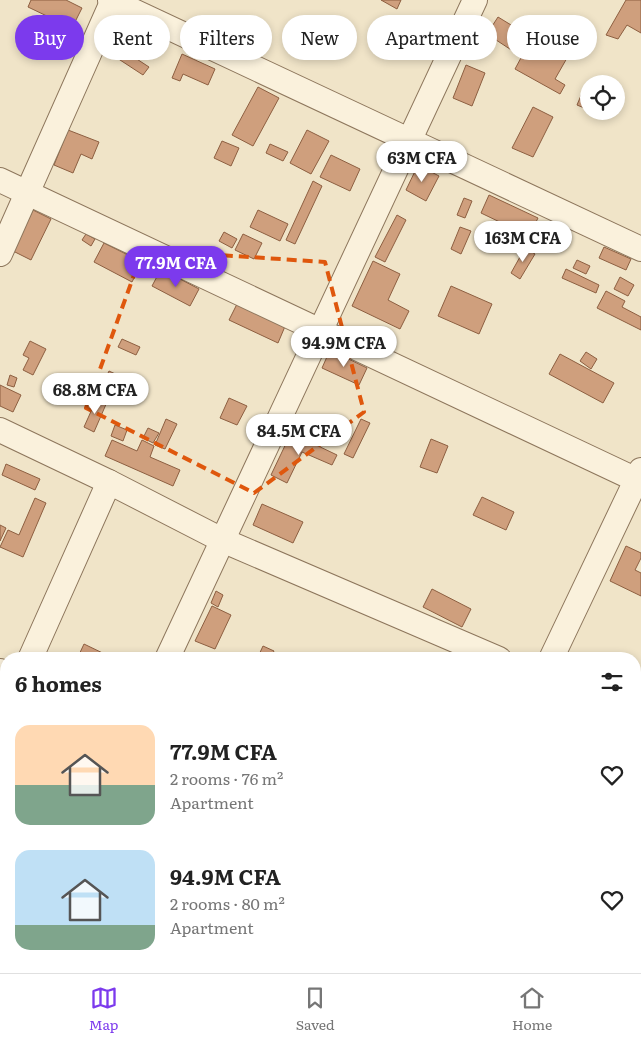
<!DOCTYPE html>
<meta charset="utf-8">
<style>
body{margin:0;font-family:Literata,serif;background:#f2f2f2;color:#222;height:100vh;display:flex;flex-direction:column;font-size:19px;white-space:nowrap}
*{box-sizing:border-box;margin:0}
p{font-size:16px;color:#767676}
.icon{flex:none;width:28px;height:28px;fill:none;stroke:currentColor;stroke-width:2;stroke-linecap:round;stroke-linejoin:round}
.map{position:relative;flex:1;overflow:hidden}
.drawer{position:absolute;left:0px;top:652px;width:641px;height:321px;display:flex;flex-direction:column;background:#fff;border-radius:20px 20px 0 0;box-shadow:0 2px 8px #0003}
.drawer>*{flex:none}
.top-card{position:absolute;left:15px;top:15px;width:611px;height:45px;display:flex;gap:10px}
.fabs{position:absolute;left:580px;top:75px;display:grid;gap:10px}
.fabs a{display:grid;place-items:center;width:45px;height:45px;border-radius:50%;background:#fff;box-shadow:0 2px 8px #0003;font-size:25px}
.price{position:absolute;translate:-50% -42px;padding:0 11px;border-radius:18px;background:#fff;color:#222;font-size:16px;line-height:32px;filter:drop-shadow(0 1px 2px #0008)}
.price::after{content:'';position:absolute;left:50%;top:30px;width:15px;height:11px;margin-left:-8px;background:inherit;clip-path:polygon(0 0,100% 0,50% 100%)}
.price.selected{background:#7c3aed;color:#fff}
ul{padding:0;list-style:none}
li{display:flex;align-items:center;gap:15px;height:125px;padding:0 15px}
li span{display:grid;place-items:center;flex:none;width:140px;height:100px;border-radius:15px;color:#555}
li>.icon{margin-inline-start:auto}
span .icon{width:60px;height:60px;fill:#fffc;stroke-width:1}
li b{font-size:21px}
h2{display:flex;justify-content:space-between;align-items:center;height:60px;padding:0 15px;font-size:21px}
.pill{padding:0 18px;border-radius:22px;background:#fff;box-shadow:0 2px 8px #0003;font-size:18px;line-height:45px}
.pill.selected{background:#7c3aed;color:#fff}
.dock{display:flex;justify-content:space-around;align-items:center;height:70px;border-top:1px solid #e0e0e0;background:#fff;font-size:14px;color:#767676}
.dock a{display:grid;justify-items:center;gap:2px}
.dock .selected{color:#7c3aed}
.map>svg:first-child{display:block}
.building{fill:#cf9f7d;stroke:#8d5f41}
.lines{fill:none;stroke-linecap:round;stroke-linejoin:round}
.minor-casing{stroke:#8d765c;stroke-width:26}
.minor{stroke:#faf1dc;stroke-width:24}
.marked{fill:none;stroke:#df570d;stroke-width:4;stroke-dasharray:10 6;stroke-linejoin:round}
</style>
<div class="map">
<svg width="641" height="973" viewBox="0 0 641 973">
<rect width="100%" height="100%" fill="#f0e4c8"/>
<g class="building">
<path d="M31 0H66L82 8 72 28 28 7Z"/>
<path d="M381 0H401L397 9Z"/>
<path d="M626 0H641V33L627 25 618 39 606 35Z"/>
<path d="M498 17 534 39 529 43 522 57 487 34Z"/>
<path d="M558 35 575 44 555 79 565 85 560 94 515 69 529 43 548 53Z"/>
<path d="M123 50 149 67 143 75 117 58Z"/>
<path d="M182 54 215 69 208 85 183 74 180 81 172 78Z"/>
<path d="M466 65 485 73 472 106 453 98Z"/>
<path d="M258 87 279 98 253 146 232 135Z"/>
<path d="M582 93 589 95V110L577 105Z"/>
<path d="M533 107 553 117 533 157 512 148Z"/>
<path d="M592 111H607L605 117Z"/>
<path d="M68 130 99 142 92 159 81 154 73 173 54 165Z"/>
<path d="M307 130 329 141 311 174 290 163Z"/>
<path d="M222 141 239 148 231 166 214 158Z"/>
<path d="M270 144 288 152 283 161 266 153Z"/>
<path d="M331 155 360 169 350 191 320 177Z"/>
<path d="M418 165 439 176 426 201 406 190Z"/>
<path d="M313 181 322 186 295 244 286 240Z"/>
<path d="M489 195 538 218 529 236 481 213Z"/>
<path d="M464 198 472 201 465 218 457 215Z"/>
<path d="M33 210 51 219 31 260 13 251Z"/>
<path d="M258 210 288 224 280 241 250 227Z"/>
<path d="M397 215 406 220 385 262 375 257Z"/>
<path d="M460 227 471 231 461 254 451 249Z"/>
<path d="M224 232 237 239 232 248 219 241Z"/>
<path d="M86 234 95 239 91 246 82 240Z"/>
<path d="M243 234 262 243 254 259 235 250Z"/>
<path d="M104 243 142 262 132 282 94 262Z"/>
<path d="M604 247 631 259 626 270 599 258Z"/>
<path d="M525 248 535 254 520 279 511 273Z"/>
<path d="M577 260 590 266 586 274 573 268Z"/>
<path d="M373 261 400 274 388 300 409 311 400 329 352 306Z"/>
<path d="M161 269 199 289 190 306 152 286Z"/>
<path d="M566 269 599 285 596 293 562 278Z"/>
<path d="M620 277 634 285 628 296 614 289Z"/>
<path d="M451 286 492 304 479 334 438 316Z"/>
<path d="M606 291 625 301 622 307 641 317V330L597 308Z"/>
<path d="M238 302 286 324 278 343 229 320Z"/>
<path d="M122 339 140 347 136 355 118 347Z"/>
<path d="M30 341 46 349 33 375 23 370 29 358 23 355Z"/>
<path d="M330 350 367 368 359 385 322 368Z"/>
<path d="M586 352 597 359 591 369 580 361Z"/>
<path d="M560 354 614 383 603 403 549 374Z"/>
<path d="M109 371 130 381 123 397 101 388Z"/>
<path d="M10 375 17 378 14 387 7 385Z"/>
<path d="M0 385 21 395 13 412 0 406Z"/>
<path d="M97 398 107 402 94 432 84 427Z"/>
<path d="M229 398 247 406 237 425 220 418Z"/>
<path d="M166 419 177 424 165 449 155 445Z"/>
<path d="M361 419 370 423 353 458 344 454Z"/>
<path d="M115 425 127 430 123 441 111 436Z"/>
<path d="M148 428 159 433 153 443 143 438Z"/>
<path d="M291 433 337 455 332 465 302 452 287 483 271 475Z"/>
<path d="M431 439 448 446 437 473 420 467Z"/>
<path d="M112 440 137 451 142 440 154 446 150 457 180 470 173 486 105 456Z"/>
<path d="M6 464 40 479 35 490 2 475Z"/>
<path d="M482 497 514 512 506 530 473 515Z"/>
<path d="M35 498 46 503 23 557 0 547 8 530 19 535Z"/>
<path d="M262 504 303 522 293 543 253 525Z"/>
<path d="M0 525 6 528 0 541Z"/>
<path d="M626 546 641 553V558L635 570 641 573V596L610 581Z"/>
<path d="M432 589 471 609 462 627 423 607Z"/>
<path d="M216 591 223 595 218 607 211 603Z"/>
<path d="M212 606 231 615 215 649 195 641Z"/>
<path d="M84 644 115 659H77Z"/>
<path d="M263 646 274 651 270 659H257Z"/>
<path d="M635 695 641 698V711L635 708Z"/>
<path d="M0 701 6 704V713L0 726Z"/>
<path d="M0 853 6 855V876L0 873Z"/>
<path d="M217 968H281L286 971 285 973H229Z"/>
</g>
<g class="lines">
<defs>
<g id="minor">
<path d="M110 0 641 249"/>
<path d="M0 180 641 482"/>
<path d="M0 254 113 0"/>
<path d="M0 430 109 482 222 540 499 659"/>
<path d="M30 659 109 482"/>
<path d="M167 659 475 0"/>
<path d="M551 659 641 470"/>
<path d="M0 671 6 674"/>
<path d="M635 722 641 725"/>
<path d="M0 905 6 908"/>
<path d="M635 962 641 965"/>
<path d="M136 968 148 973"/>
<path d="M19 973 22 968"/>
<path d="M402 973 405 968"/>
</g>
</defs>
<use href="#minor" class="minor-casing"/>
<use href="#minor" class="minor"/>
</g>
<path class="marked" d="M143 250 325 262 364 412 254 493 86 408Z"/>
</svg>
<div class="fabs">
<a><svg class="icon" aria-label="locate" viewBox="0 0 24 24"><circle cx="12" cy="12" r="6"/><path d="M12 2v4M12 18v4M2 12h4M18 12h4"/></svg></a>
</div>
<b class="price" style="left:422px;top:183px">63M CFA</b>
<b class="price" style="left:523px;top:263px">163M CFA</b>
<b class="price selected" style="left:176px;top:288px">77.9M CFA</b>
<b class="price" style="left:344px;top:368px">94.9M CFA</b>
<b class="price" style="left:95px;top:415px">68.8M CFA</b>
<b class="price" style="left:299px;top:456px">84.5M CFA</b>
<div class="top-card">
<a class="pill selected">Buy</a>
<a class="pill">Rent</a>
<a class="pill">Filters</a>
<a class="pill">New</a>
<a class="pill">Apartment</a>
<a class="pill">House</a>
</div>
<section class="drawer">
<h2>6 homes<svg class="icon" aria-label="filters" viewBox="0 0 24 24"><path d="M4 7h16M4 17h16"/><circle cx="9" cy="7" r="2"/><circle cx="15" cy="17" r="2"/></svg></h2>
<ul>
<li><span style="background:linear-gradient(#ffd9b3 60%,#7fa58c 0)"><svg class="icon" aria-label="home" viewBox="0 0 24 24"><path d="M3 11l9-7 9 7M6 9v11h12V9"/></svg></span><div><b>77.9M CFA</b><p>2 rooms · 76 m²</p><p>Apartment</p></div><svg class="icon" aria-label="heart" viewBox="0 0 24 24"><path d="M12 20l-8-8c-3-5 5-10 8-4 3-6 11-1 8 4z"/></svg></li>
<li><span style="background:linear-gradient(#bfe0f5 75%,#7fa58c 0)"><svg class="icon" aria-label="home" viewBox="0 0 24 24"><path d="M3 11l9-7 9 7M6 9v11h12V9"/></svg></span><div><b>94.9M CFA</b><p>2 rooms · 80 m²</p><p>Apartment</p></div><svg class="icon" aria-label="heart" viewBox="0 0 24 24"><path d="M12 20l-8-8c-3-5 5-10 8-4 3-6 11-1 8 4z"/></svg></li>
</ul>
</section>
</div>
<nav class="dock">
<a class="selected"><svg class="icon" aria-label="map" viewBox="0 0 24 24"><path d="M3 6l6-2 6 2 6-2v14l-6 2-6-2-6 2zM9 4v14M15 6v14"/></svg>Map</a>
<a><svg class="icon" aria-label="saved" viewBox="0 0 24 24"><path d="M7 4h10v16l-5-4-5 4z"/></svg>Saved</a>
<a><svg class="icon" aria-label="home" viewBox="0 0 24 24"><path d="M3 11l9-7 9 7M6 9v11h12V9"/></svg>Home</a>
</nav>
